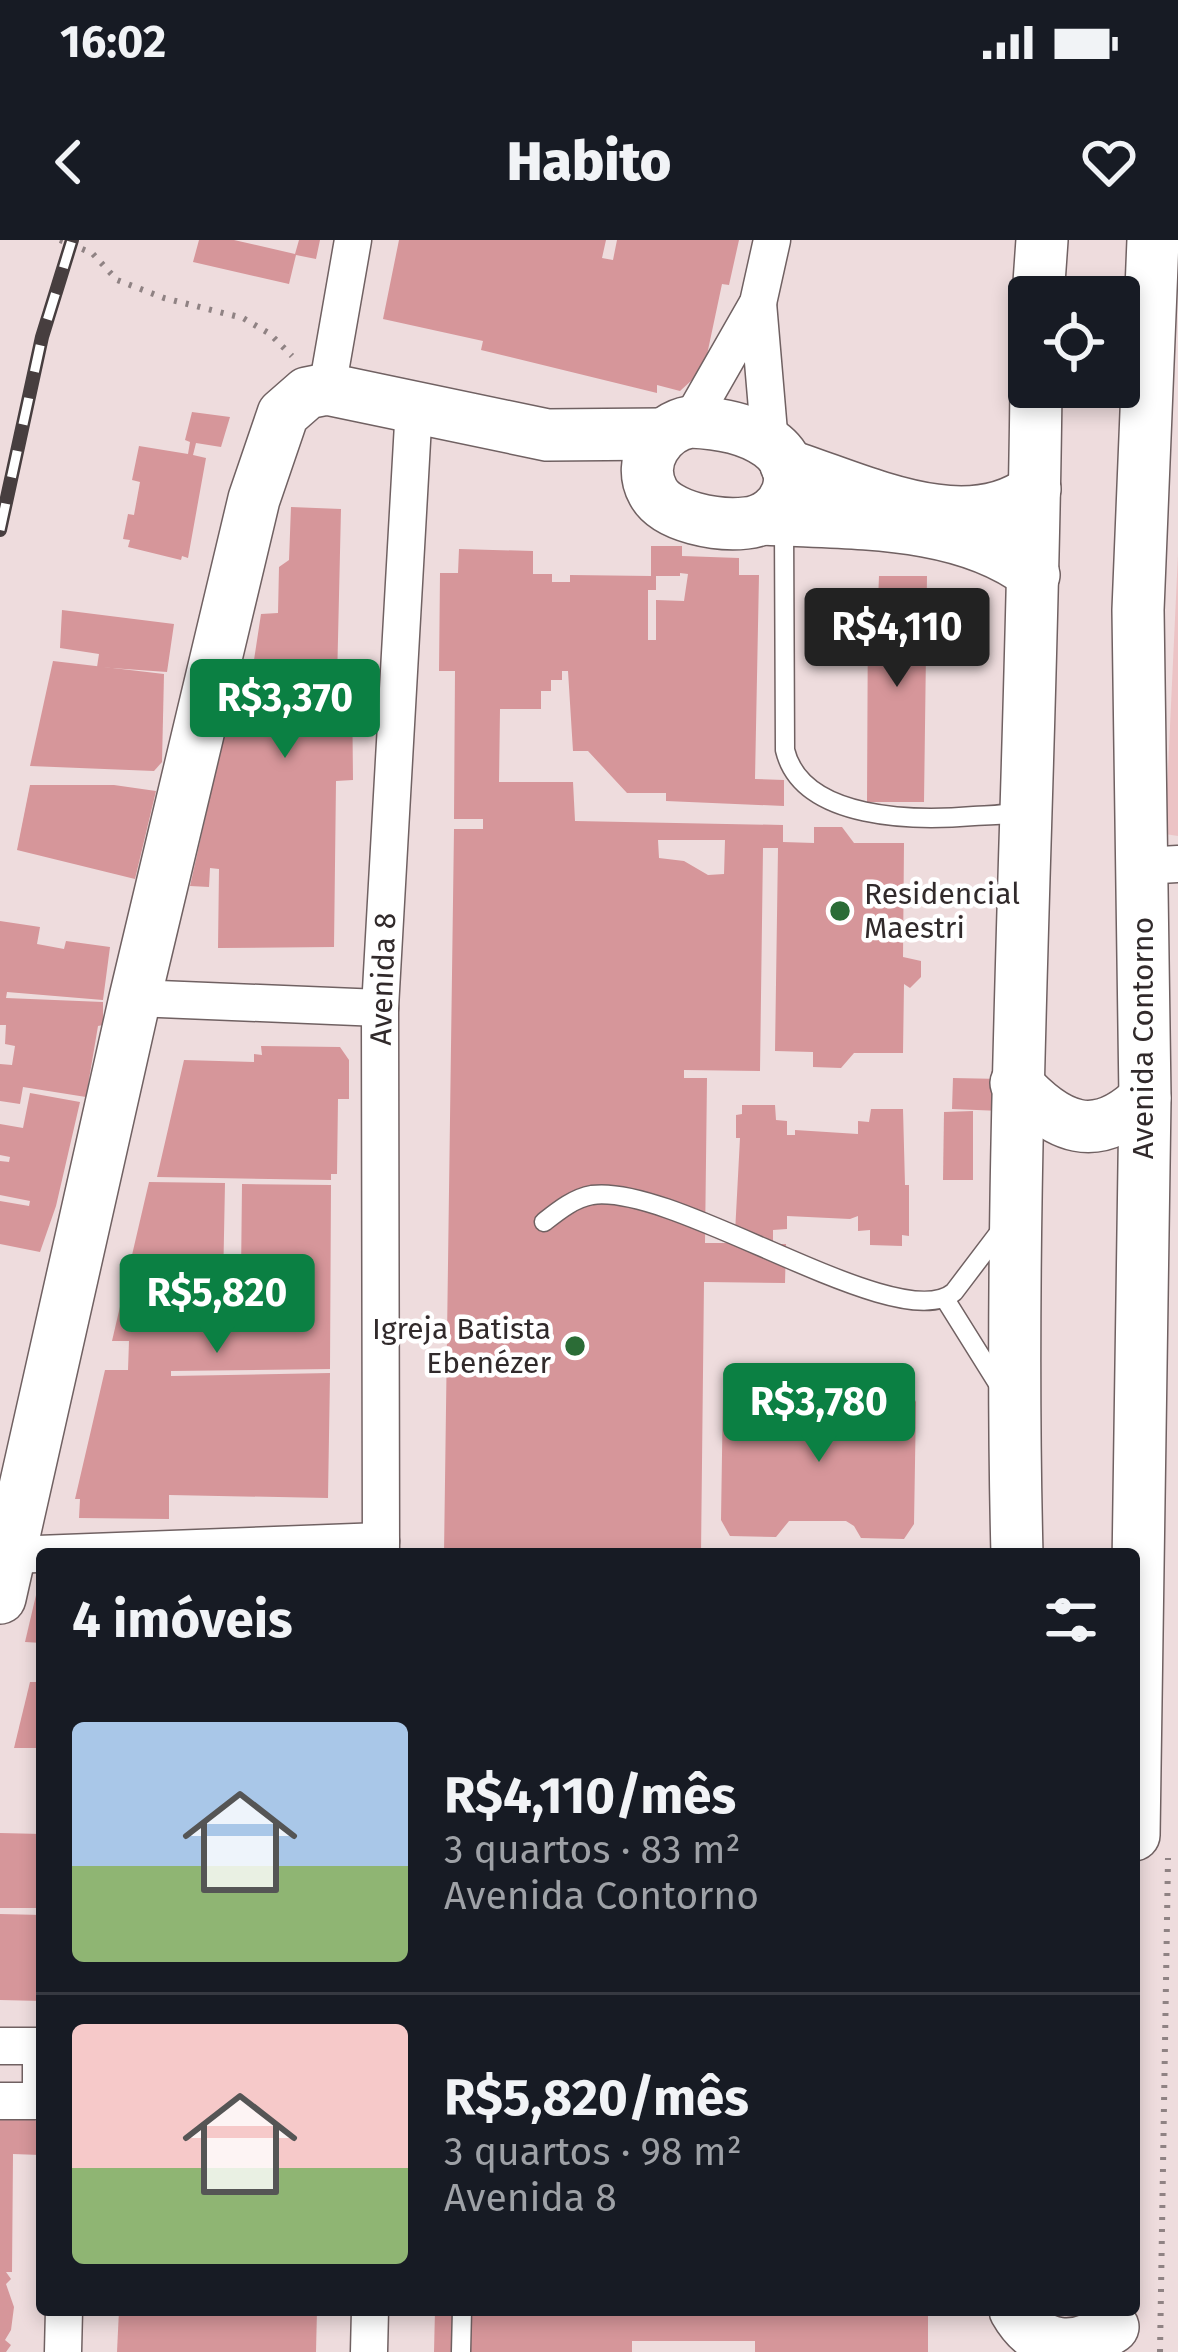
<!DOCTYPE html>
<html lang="pt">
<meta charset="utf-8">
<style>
body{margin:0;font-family:"Fira Sans",sans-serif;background:#242831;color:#f1f3f6;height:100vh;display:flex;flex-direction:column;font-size:45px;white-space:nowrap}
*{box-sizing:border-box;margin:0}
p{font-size:39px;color:#9ea1a6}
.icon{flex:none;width:66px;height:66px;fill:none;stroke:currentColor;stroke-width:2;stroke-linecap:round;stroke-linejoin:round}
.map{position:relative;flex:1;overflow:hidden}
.panel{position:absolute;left:36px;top:1308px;width:1104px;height:768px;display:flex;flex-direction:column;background:#171b24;border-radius:12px;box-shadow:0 6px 18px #0003}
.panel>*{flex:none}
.buttons{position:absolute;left:1008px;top:36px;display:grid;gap:24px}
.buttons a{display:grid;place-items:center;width:132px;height:132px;border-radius:12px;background:#171b24;box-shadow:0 6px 18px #0003;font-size:60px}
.price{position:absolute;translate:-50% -102px;padding:0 27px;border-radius:12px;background:#0b8043;color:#fff;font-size:39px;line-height:78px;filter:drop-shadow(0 3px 6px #0008)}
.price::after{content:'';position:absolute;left:50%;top:72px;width:36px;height:27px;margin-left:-18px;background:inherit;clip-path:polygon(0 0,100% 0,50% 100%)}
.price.active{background:#222;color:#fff}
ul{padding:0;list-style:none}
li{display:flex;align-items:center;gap:36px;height:300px;padding:0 36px}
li+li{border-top:3px solid #363941}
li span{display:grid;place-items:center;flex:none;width:336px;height:240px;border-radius:12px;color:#555}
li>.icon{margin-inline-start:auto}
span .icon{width:144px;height:144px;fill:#fffc;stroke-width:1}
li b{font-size:51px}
h2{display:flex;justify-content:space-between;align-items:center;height:144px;padding:0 36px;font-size:51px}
.status{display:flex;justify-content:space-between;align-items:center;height:84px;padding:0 60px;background:#171b24;direction:ltr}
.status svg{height:33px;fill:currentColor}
header{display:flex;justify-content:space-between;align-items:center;height:156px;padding:0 36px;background:#171b24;font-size:54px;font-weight:800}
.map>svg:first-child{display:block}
.green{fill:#ecc3c5}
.building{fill:#d6969a;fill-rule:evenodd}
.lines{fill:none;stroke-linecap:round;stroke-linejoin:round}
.lane-casing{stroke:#706162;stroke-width:21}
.street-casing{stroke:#706162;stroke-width:39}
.secondary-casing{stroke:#706162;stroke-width:54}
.path{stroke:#8f8283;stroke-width:6;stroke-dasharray:3 9;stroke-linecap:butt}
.lane{stroke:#fff;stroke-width:18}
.street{stroke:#fff;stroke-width:36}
.secondary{stroke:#fff;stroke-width:51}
.rail-casing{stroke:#473e3f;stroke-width:14}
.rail{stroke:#fff;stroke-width:9;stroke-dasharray:27;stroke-linecap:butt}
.poi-dot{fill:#2b6c36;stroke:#fff;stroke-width:4.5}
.labels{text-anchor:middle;stroke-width:9;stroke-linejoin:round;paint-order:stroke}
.poi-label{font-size:30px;fill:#312a2b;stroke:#fff;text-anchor:start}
.street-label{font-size:30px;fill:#312a2b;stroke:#fff}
</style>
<div class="status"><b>16:02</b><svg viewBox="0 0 49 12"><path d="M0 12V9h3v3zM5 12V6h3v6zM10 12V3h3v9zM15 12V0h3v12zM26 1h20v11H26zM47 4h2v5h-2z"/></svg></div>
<header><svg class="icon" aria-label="back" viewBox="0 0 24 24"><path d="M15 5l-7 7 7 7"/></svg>Habito<svg class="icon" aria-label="heart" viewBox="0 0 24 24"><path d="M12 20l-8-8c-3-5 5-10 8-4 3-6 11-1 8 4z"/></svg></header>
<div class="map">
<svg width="1178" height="2112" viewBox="0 0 1178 2112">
<rect width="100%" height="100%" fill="#eedcdd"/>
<path class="green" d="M1178 314V596L1165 594Z"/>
<g class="building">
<path d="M199 0H234L295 14 299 0H320L316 19 296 15 289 44 193 22Z"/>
<path d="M399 0H606L602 18 613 20 617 0H739L729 45 722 44 704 129 680 151 657 145V153L481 110 483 101 383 79Z"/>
<path d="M192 172 230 177 221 207 196 203 193 215 206 218 188 318 182 316 181 320 128 307 130 300 123 299 128 274 134 275 140 242 132 240 139 206 188 214 190 202 185 200Z"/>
<path d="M291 267 341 269 337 442H352L353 540 336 541 334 707 218 708 219 629 210 628 209 647 190 646 237 437 256 441 254 420 261 374 278 373 279 327 289 320Z"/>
<path d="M651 306H682V316L739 318V335H759L755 539 784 540V566L666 561V553H627L588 511H573L568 431H562V440H551V451H541V469H500L499 542H573L575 581 783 585V602L814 603V587H842L854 603H904L903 717 921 721V737L910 748 904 744 903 813H854L841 828 813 827V812L775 811 778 608H763L760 831 684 830V838H707L705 1003H740L735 993 740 898H736V875L742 874V865H775L776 880 787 881V895H795V890L858 894V881L869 882 871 869H903L905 945H909V996L902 995V1006L870 1005V990L858 991V976L850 979 787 976V989L773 990V1004H786L785 1043 704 1042 701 1314H444L454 589H483V579H454L455 431H439L440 333H458L459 309 533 311V334H552V342H570V335L651 336ZM680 333 688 334 684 361 656 360V400H648V350H656V336H680ZM658 600H725L724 634 708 635 684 621 659 618Z"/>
<path d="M879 336H927L924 562H867L868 361H878Z"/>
<path d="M62 370 174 384 167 432 97 427 99 414 60 408Z"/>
<path d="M53 421 164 434 162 522 154 531 30 526Z"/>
<path d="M30 545H114L156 551 135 639 17 610Z"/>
<path d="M0 681 40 687 37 704 64 709 66 701 110 707 103 760 7 752 6 758 103 762V785L98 786 86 857 23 847 20 864 0 861V824L12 825 15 806 5 804 6 785H0Z"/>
<path d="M261 806 340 807 349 820V859H338L337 934H331V940L157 937 184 820 254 822V814L262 815Z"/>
<path d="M953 838 1002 839 1001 871 952 869Z"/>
<path d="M30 853 80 862 56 966 40 1012 0 1004V961L29 966 30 961 0 955V921L9 922 10 917 0 915V884L23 888Z"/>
<path d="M973 871V940H943L944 872Z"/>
<path d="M149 942 225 943 223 1047H232V1037H241L242 944 331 945 330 1129 171 1131V1136L330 1133 328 1258 169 1255V1279L79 1278 80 1259H75L105 1130H128L129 1101H112Z"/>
<path d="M867 1141 907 1144 916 1162 914 1284 904 1299 861 1298 854 1286 846 1281H789L776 1297 730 1296 721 1280 723 1150 772 1151V1165H783L784 1178H790V1175H848V1180H855V1167L867 1166Z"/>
<path d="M40 1338 42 1403 25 1402Z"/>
<path d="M30 1442H42V1508H14Z"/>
<path d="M0 1593 42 1594V1668H0Z"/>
<path d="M0 1674 42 1675V1761L0 1760Z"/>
<path d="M0 1875 33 1876 41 1890 40 1915 13 1914 12 2032H6L11 2039 6 2044 14 2067 11 2090 5 2100 11 2105 6 2112H0Z"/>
<path d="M119 2070H317L316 2112H117Z"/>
<path d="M435 2070H928V2112H755V2101H632V2112H434Z"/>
</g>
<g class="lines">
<defs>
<g id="lane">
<path d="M784 285 785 510C802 581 917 581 974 576 989 575 1006 576 1020 570"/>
<path d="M544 982C558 971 574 958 592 955 676 943 899 1099 954 1052L1001 990"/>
<path d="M945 1059 1000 1147"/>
<path d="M461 2112 462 2070"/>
</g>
<g id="street">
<path d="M758 63 770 204"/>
<path d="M327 149 353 0"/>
<path d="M690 182 758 63 772 0"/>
<path d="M1142 626 1178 624"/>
<path d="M135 758 380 768"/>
<path d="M381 1314 380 768 414 166"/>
<path d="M11 1315 381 1301"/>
<path d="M0 1806H42"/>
<path d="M0 1861H42"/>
<path d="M41 1861V1806"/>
<path d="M63 2112 64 2070"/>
<path d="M369 2112 370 2070"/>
</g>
<g id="secondary">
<path d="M1038 57 1042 0"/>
<path d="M690 182C717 183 748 188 770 204 807 231 787 279 746 283 719 286 667 278 653 252 636 221 660 187 690 182Z"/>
<path d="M786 225C860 248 965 303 1035 249"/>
<path d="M764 279C852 284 961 279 1034 335"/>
<path d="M1016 843C1057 888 1096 906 1145 858"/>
<path d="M1017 1314C1007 925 1032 536 1036 147"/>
<path d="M0 1358 135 758 254 259 283 174 307 153 327 149 547 195 663 194"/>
<path d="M1134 1595 1145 858 1138 370 1153 0"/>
<path d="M1015 2070C1039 2112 1077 2112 1113 2087"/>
</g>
</defs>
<use href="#lane" class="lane-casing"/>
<use href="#street" class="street-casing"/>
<use href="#secondary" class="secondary-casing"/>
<g class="path">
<path d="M60 0 92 13 117 40 164 58 243 78 270 94 292 116"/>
<path d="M1160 2112 1168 1618"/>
</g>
<use href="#lane" class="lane"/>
<use href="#street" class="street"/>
<use href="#secondary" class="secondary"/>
<defs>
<path id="rail" d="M0 290 42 97 72 0"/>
</defs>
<use href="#rail" class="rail-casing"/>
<use href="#rail" class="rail"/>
</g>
<g class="poi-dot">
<circle cx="840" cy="671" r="12"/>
<circle cx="575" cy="1106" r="12"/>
</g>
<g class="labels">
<g class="poi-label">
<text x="864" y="664">Residencial<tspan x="864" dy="34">Maestri</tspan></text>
<text x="551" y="1099" text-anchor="end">Igreja Batista<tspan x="551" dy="34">Ebenézer</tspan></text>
</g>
<g class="street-label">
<text transform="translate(383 739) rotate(-88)" y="10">Avenida 8</text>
<text transform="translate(1143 798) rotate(-90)" y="10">Avenida Contorno</text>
</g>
</g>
</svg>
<div class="buttons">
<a><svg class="icon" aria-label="locate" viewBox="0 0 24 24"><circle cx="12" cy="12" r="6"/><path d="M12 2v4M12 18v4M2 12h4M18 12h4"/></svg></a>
</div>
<b class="price active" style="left:897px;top:450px">R$4,110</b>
<b class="price" style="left:285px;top:521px">R$3,370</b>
<b class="price" style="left:217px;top:1116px">R$5,820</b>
<b class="price" style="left:819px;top:1225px">R$3,780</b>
<section class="panel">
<h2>4 imóveis<svg class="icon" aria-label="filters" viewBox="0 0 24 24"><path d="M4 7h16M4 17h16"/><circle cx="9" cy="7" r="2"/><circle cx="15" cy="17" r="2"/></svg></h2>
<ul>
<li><span style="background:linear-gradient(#a9c7e8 60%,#8fb573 0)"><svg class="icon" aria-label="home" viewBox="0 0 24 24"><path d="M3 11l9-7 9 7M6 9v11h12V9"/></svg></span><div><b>R$4,110/mês</b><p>3 quartos · 83 m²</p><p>Avenida Contorno</p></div></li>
<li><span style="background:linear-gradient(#f6c9c9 60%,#8fb573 0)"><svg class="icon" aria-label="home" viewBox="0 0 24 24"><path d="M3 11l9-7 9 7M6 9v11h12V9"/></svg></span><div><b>R$5,820/mês</b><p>3 quartos · 98 m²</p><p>Avenida 8</p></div></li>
</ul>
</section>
</div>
